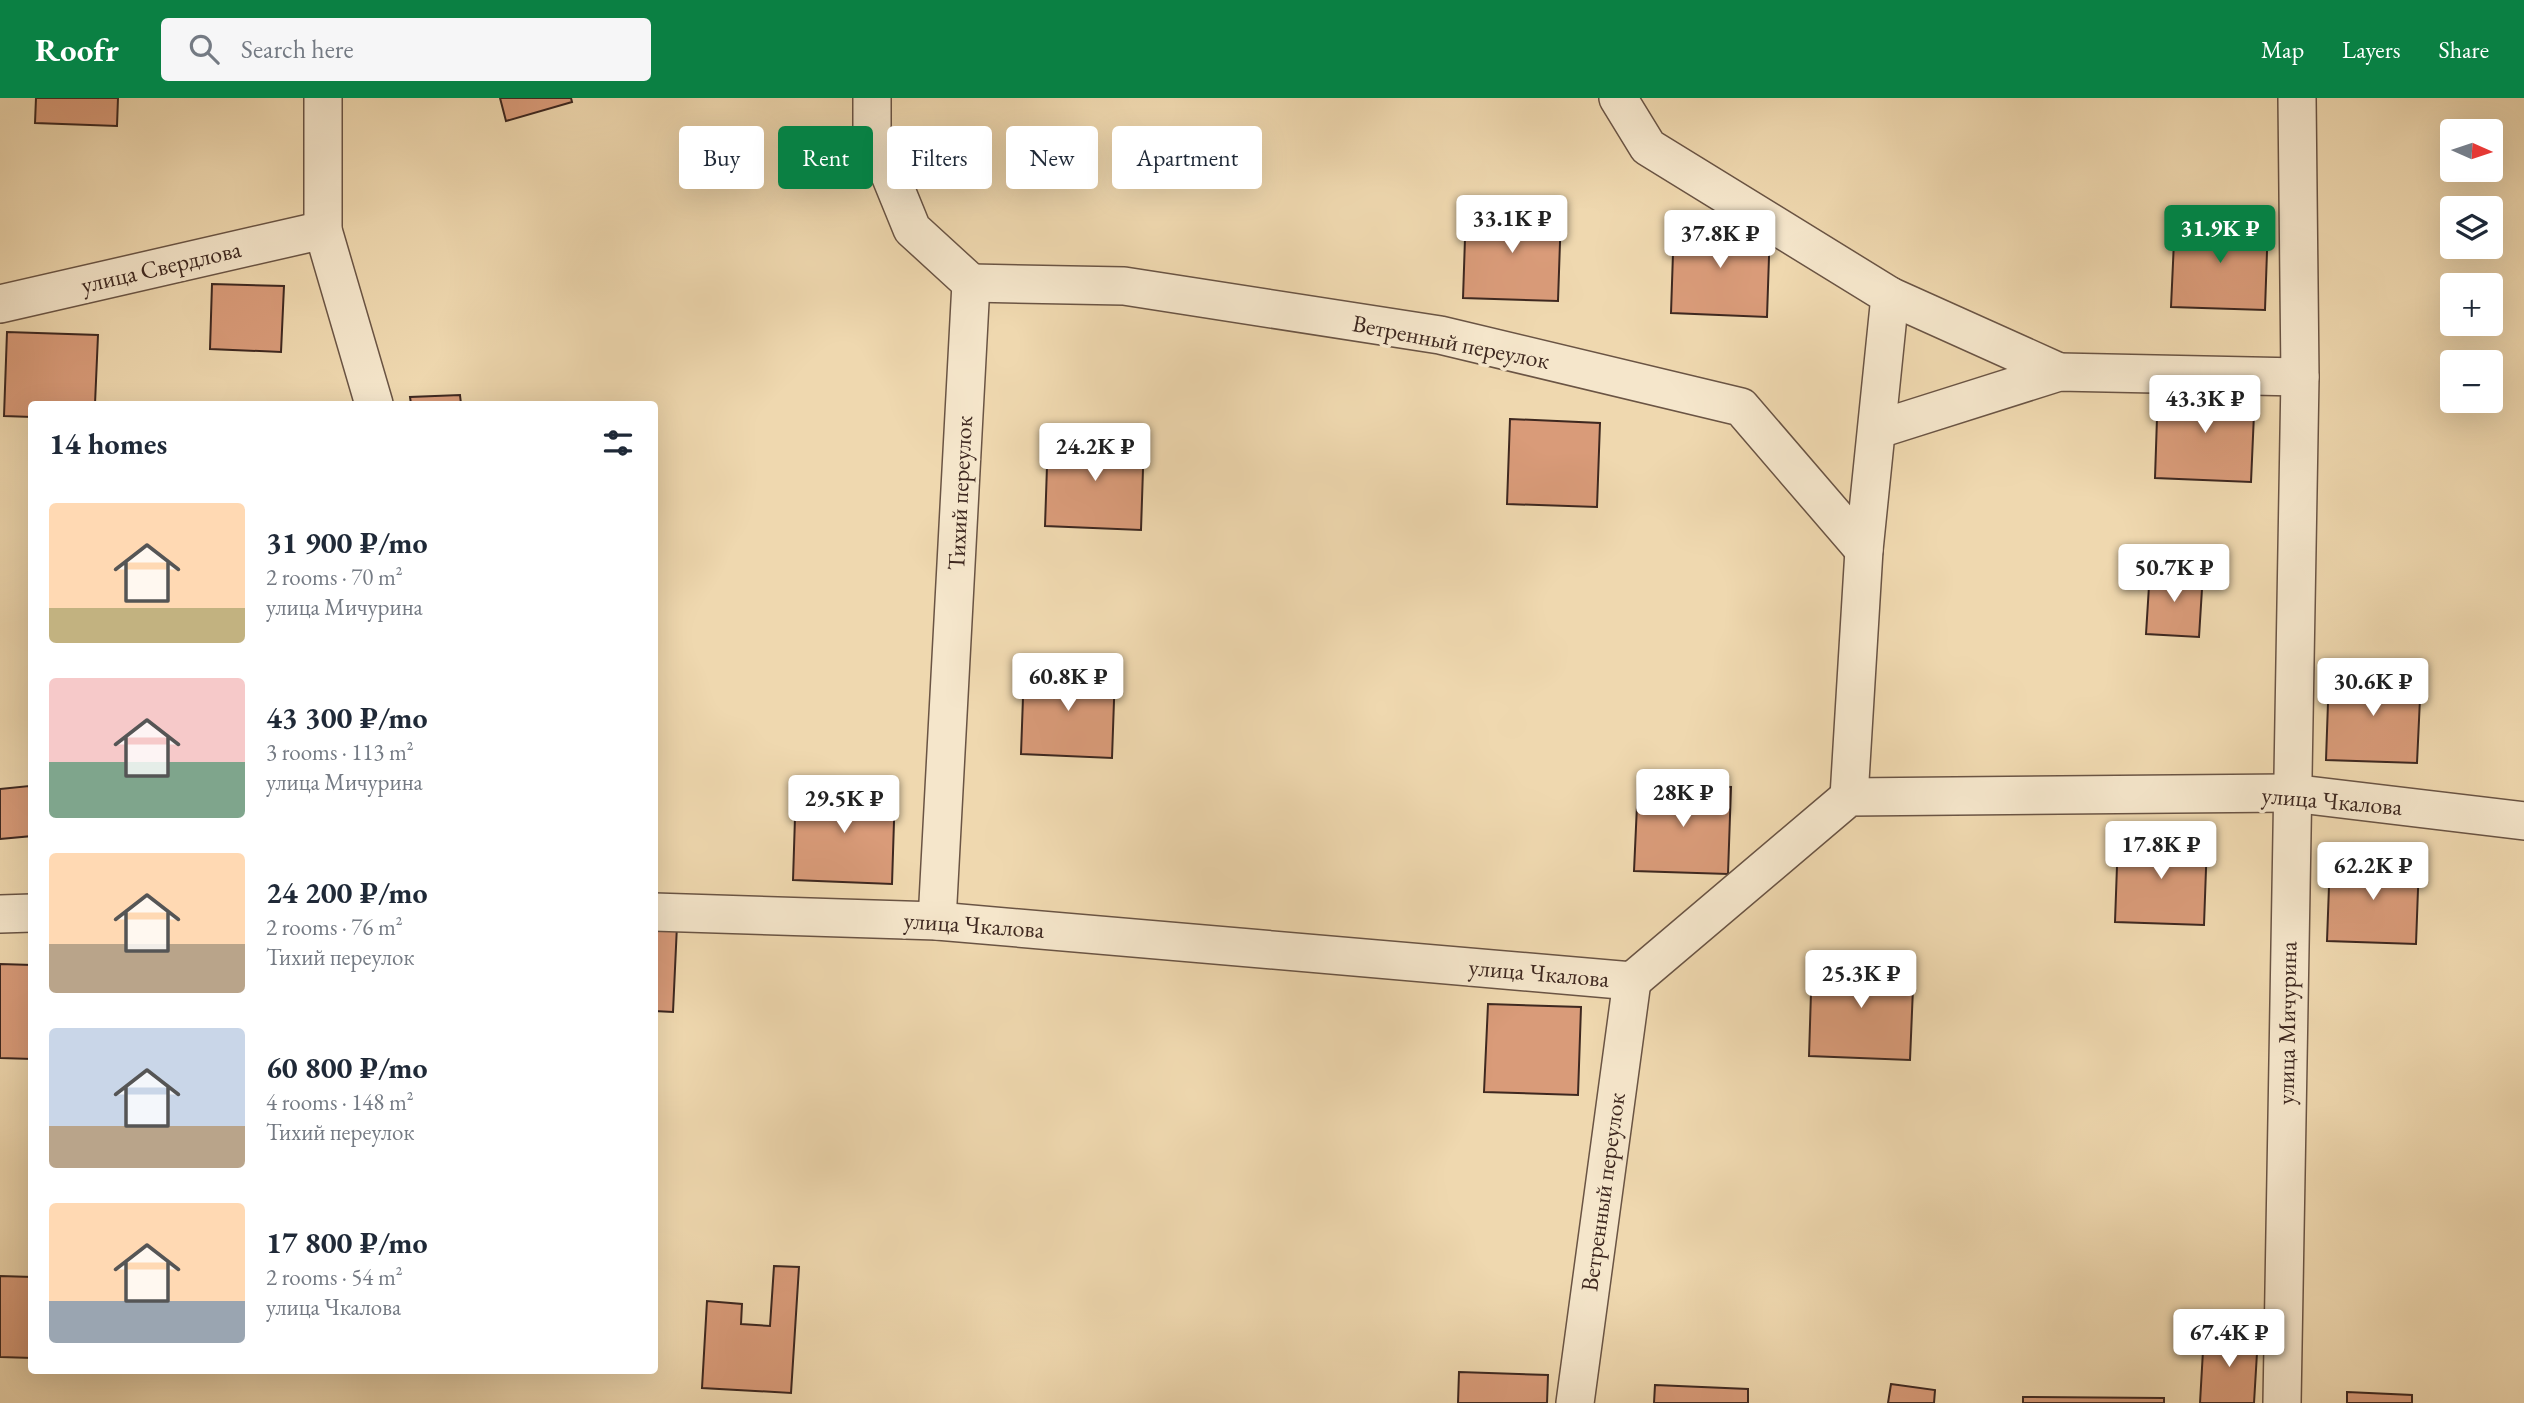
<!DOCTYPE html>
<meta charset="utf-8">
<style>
body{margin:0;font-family:"EB Garamond",serif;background:#f6f6f7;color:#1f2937;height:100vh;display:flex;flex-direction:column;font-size:26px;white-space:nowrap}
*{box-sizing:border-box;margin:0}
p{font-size:23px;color:#747a83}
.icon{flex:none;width:38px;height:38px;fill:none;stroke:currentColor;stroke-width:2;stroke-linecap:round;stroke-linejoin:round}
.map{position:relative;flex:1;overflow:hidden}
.panel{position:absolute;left:28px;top:303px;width:630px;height:973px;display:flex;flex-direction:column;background:#fff;border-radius:7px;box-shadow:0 7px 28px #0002}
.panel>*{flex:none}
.guide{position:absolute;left:679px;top:28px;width:665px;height:63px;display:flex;gap:14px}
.needle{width:46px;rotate:93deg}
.buttons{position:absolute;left:2440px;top:21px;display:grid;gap:14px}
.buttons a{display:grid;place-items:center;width:63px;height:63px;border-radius:7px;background:#fff;box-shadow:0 7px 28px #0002;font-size:35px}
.price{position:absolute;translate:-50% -60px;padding:0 16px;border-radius:7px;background:#fff;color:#222;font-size:23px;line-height:46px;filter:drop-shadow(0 2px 4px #0008)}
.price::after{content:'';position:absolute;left:50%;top:42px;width:21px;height:16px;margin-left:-10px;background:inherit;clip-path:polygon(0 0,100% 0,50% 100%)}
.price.active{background:#0b8043;color:#fff}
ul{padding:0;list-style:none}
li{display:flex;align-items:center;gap:21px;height:175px;padding:0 21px}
li span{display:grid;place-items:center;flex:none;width:196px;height:140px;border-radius:7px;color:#555}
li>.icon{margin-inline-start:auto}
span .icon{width:84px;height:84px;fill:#fffc;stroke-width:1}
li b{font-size:30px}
h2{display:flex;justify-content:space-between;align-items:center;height:84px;padding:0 21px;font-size:30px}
.tag{padding:0 24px;border-radius:7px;background:#fff;box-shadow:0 7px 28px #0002;font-size:24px;line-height:63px}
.tag.active{background:#0b8043;color:#fff}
header{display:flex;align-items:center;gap:42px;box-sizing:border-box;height:98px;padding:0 35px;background:#0b8043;color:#fff}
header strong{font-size:33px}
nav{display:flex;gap:38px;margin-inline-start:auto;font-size:24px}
.search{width:490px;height:63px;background:#f6f6f7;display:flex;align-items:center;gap:18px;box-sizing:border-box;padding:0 24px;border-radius:7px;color:#747a83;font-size:26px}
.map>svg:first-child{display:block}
.building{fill:#d99b79;stroke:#3e2820;stroke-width:2}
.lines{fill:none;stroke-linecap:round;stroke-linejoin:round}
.minor-casing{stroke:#6a5444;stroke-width:40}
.minor{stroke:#f5e6cb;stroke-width:37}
.labels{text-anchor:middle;stroke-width:7;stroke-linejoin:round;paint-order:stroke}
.street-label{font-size:24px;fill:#3e2820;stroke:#f5e6cb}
</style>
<header>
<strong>Roofr</strong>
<div class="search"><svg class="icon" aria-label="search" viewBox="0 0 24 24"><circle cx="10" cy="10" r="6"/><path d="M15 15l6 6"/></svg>Search here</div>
<nav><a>Map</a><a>Layers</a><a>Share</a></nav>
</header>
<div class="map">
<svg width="2524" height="1305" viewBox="0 0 2524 1305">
<rect width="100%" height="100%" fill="#efd8af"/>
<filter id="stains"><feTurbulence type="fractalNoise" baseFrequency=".00286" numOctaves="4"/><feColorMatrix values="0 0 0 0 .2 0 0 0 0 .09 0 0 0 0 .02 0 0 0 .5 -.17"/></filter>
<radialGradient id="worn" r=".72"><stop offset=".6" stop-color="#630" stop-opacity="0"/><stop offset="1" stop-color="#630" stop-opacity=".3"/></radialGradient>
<g class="building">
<path d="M36 0H118L117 28 35 25Z"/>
<path d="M500 0H571L572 4 506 23Z"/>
<path d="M1466 111 1561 115 1558 203 1463 200Z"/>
<path d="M2175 121 2268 124 2265 212 2171 209Z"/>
<path d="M1674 125 1770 129 1767 219 1671 215Z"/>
<path d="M212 186 284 188 281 254 210 251Z"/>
<path d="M7 234 98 237 95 306H32V319L4 318Z"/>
<path d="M2158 290 2255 293 2251 384 2155 380Z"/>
<path d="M460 297 461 306H411L410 299Z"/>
<path d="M1510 321 1600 325 1597 409 1507 406Z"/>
<path d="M1048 338 1144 341 1141 432 1045 428Z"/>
<path d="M2150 472 2203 475 2199 539 2146 536Z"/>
<path d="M1024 571 1115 574 1112 660 1021 656Z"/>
<path d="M2329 576 2421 579 2417 665 2326 662Z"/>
<path d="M1638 685 1731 689 1728 776 1634 773Z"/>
<path d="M29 688 32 738 0 741V691Z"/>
<path d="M796 688 895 692 892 786 793 782Z"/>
<path d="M2118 740 2207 743 2204 827 2115 824Z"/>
<path d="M2330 761 2419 764 2416 846 2327 843Z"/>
<path d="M654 826 677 827 673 914 654 913Z"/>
<path d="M1812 863 1914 866 1910 962 1809 958Z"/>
<path d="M0 866 32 867V961L0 960Z"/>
<path d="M1488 906 1581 909 1578 997 1484 994Z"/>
<path d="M774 1168 799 1169 791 1295 702 1290 707 1203 742 1206 741 1226 770 1228Z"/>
<path d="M0 1178 32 1179V1260L0 1259Z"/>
<path d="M2204 1235 2258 1238 2254 1305H2200Z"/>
<path d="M1459 1274 1548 1277 1547 1305H1458Z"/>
<path d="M1891 1286 1935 1292 1934 1305H1888Z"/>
<path d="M1655 1287 1748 1291V1305H1654Z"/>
<path d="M2347 1294 2412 1297V1305H2347Z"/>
<path d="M2023 1299 2164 1300V1305H2023Z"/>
</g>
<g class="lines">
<defs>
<g id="minor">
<path d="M323 0V132L374 306"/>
<path d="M872 0V33L912 131 971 185 937 823"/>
<path d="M1618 0 1648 49 1890 198 1864 452 1849 699"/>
<path d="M971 185 1124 188 1440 237 1741 309 1864 452"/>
<path d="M1890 198 2059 274"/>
<path d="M0 206 323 132"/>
<path d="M1879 331 2059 274 2300 279"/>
<path d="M654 814 937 823 1632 883 1849 699 2291 695 2524 723"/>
<path d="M0 816 32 815"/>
<path d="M1575 1305 1632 883"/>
<path d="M2282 1305 2300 279 2297 0"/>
</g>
</defs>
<use href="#minor" class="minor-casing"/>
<use href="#minor" class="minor"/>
</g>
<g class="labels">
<g class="street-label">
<text transform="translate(161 169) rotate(-13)" y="8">улица Свердлова</text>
<text transform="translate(1451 244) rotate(11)" y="8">Ветренный переулок</text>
<text transform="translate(960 395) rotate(-87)" y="8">Тихий переулок</text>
<text transform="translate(2332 703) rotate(5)" y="8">улица Чкалова</text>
<text transform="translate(974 827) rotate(4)" y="8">улица Чкалова</text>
<text transform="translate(1539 875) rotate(5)" y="8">улица Чкалова</text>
<text transform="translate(2287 925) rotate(-89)" y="8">улица Мичурина</text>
<text transform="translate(1603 1094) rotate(-82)" y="8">Ветренный переулок</text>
</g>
</g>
<rect width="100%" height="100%" filter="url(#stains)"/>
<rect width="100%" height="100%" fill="url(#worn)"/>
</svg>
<div class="buttons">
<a><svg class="needle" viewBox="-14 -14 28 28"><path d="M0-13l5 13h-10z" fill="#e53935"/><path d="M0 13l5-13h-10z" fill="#747a83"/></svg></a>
<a><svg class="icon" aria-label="layers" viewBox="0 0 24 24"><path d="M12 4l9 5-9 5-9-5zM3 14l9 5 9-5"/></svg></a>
<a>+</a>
<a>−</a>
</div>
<b class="price" style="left:1512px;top:157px">33.1K ₽</b>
<b class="price active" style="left:2220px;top:167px">31.9K ₽</b>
<b class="price" style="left:1720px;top:172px">37.8K ₽</b>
<b class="price" style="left:2205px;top:337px">43.3K ₽</b>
<b class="price" style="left:1095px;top:385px">24.2K ₽</b>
<b class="price" style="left:2174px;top:506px">50.7K ₽</b>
<b class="price" style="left:1068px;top:615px">60.8K ₽</b>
<b class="price" style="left:2373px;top:620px">30.6K ₽</b>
<b class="price" style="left:1683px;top:731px">28K ₽</b>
<b class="price" style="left:844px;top:737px">29.5K ₽</b>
<b class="price" style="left:2161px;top:783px">17.8K ₽</b>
<b class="price" style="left:2373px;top:804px">62.2K ₽</b>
<b class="price" style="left:1861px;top:912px">25.3K ₽</b>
<b class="price" style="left:2229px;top:1271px">67.4K ₽</b>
<div class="guide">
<a class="tag">Buy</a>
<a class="tag active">Rent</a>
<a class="tag">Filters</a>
<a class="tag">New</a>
<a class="tag">Apartment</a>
</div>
<section class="panel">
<h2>14 homes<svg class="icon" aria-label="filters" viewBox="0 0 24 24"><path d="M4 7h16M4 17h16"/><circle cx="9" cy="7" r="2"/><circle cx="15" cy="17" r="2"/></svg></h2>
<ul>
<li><span style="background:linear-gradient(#ffd9b3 75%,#c2b280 0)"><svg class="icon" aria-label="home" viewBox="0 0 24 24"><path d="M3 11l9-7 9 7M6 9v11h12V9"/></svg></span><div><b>31 900 ₽/mo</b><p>2 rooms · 70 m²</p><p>улица Мичурина</p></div></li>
<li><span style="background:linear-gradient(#f6c9c9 60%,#7fa58c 0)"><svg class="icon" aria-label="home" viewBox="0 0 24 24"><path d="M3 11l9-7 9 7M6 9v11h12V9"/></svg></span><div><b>43 300 ₽/mo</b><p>3 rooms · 113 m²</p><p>улица Мичурина</p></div></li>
<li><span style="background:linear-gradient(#ffd9b3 65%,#b9a48a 0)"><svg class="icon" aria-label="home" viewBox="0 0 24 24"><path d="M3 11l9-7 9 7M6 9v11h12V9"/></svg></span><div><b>24 200 ₽/mo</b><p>2 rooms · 76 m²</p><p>Тихий переулок</p></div></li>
<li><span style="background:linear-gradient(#c9d6e8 70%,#b9a48a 0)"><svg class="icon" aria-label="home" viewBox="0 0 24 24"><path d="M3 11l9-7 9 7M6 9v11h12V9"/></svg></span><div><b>60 800 ₽/mo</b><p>4 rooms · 148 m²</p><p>Тихий переулок</p></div></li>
<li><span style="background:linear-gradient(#ffd9b3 70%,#9aa5b1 0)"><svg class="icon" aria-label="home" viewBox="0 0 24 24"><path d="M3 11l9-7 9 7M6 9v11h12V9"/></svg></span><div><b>17 800 ₽/mo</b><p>2 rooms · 54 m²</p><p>улица Чкалова</p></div></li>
</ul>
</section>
</div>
